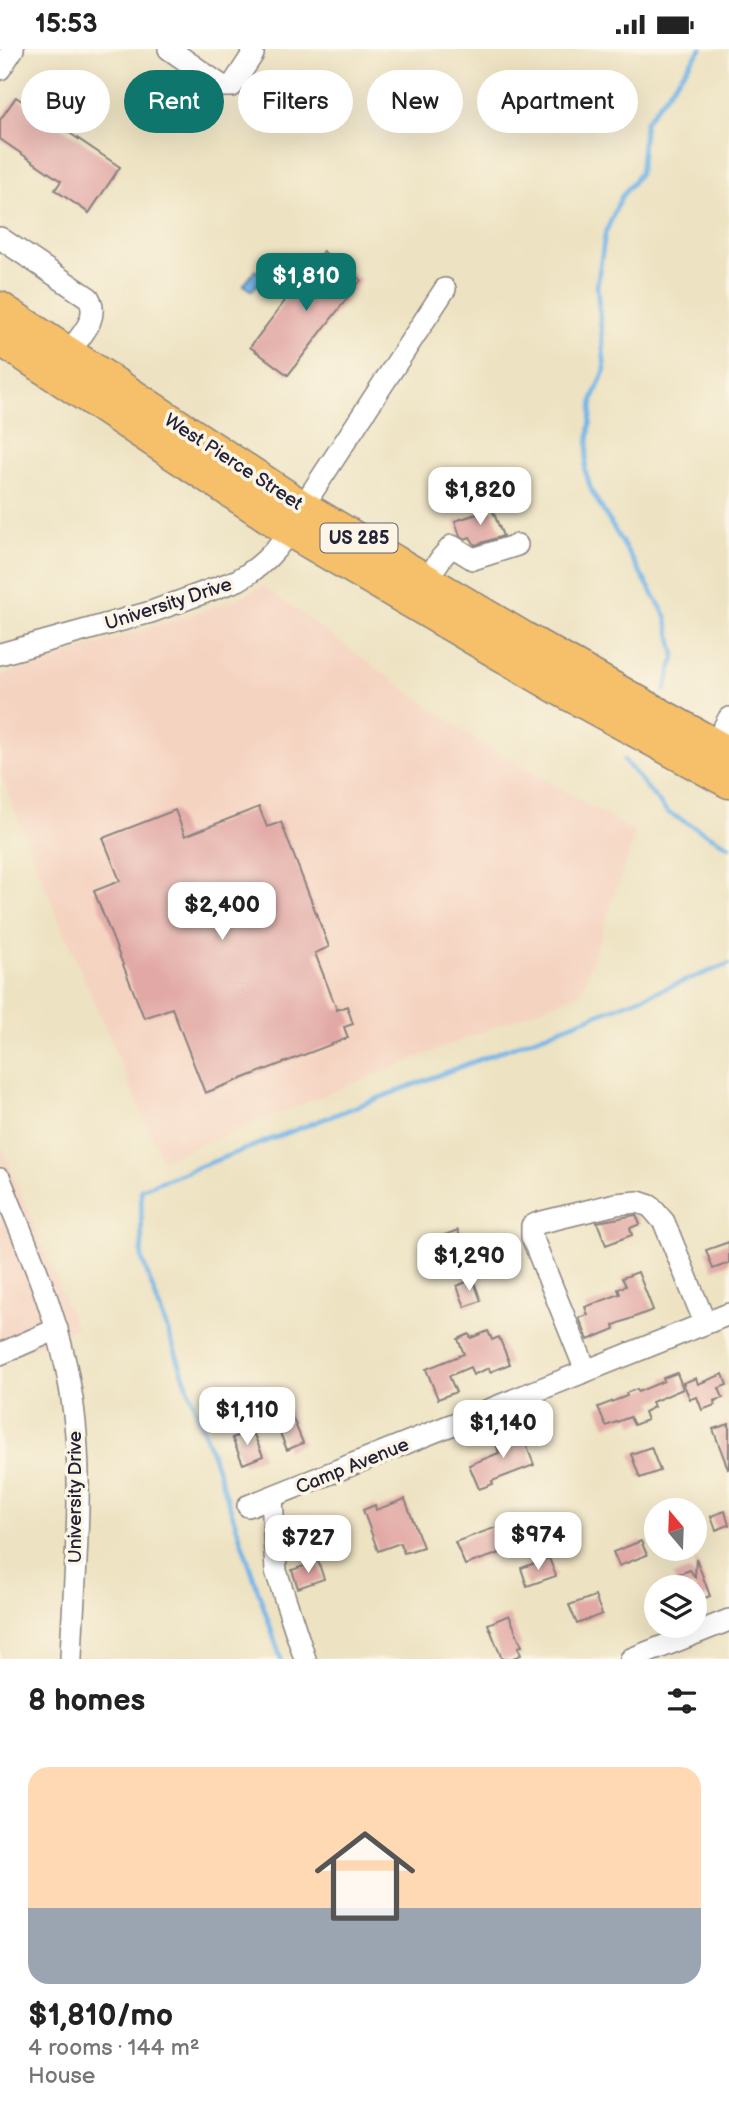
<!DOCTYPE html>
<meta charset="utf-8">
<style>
body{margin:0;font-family:"Balsamiq Sans",sans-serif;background:#f2f2f2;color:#222;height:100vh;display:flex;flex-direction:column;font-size:26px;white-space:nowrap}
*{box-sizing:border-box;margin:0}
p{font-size:23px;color:#767676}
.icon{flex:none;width:38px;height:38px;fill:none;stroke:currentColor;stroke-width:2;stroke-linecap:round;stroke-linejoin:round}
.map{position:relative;height:1610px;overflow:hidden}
.panel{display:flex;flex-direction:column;background:#fff;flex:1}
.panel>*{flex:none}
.hud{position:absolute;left:21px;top:21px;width:688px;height:63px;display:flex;gap:14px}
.needle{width:46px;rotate:341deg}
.tools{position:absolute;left:644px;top:1449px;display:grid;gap:14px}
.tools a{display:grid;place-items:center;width:63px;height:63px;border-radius:50%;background:#fff;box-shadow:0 7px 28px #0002;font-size:35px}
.price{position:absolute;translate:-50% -60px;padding:0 16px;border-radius:14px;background:#fff;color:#222;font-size:23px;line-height:46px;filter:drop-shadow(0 2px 4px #0008)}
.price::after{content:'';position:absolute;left:50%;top:42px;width:21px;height:16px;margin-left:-10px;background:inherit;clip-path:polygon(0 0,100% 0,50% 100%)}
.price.current{background:#0f766e;color:#fff}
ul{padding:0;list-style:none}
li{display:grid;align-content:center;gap:14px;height:371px;padding:0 28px}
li+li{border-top:2px solid #e0e0e0}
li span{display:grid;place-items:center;height:217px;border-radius:21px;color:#555}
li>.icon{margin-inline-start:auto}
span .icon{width:126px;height:126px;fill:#fffc;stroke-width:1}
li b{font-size:30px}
h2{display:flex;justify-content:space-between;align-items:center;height:84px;padding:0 28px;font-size:30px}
.pill{padding:0 24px;border-radius:32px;background:#fff;box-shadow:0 7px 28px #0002;font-size:24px;line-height:63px}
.pill.current{background:#0f766e;color:#fff}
.status{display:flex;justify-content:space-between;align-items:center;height:49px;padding:0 35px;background:#fff;direction:ltr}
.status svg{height:19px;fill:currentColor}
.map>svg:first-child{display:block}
.built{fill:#f5d3c1}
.water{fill:#72b5e8;stroke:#4a6c92;stroke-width:2}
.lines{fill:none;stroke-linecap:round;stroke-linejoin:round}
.stream{stroke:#72b5e8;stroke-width:4.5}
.building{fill:#e2a8a5}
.minor-casing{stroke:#88827e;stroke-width:24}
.highway-casing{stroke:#88827e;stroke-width:33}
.minor{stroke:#fff;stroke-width:21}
.highway{stroke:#f6c06b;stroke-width:30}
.labels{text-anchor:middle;stroke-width:7;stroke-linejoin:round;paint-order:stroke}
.shield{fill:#fcf5e5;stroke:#63616e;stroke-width:2}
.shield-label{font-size:18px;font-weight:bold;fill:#22223b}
.street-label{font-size:19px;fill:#22223b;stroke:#fcf5e5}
</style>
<div class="status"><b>15:53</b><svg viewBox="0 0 49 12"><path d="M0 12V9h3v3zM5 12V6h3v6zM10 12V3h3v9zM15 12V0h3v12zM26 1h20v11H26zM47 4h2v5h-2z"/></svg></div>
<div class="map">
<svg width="729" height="1610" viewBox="0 0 729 1610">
<rect width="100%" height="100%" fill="#fcf5e5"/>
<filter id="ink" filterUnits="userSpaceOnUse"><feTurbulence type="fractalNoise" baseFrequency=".0143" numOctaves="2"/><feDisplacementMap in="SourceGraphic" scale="14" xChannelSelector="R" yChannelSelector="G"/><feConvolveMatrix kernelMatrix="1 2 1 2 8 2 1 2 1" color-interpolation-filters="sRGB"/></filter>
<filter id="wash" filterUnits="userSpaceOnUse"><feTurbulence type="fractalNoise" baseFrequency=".00686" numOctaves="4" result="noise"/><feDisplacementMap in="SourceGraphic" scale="28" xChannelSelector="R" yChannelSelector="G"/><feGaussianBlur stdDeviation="1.57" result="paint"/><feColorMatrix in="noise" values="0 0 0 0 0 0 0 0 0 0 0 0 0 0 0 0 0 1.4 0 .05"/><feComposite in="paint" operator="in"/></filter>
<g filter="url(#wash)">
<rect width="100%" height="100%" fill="#ede2c1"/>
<g class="built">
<path d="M263 537 471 688 636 784 581 943 162 1111 56 864 0 724V627L233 552Z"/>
<path d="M0 1093 76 1279 0 1313Z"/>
</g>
<path class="water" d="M255 221 264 227 252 242 244 236Z"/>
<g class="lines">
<g class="stream">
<path d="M665 642 675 606 666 567 592 443 585 422 593 350 605 321 597 237 605 185 621 148 640 124 645 73 701 0"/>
<path d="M624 711 667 763 729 797"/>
<path d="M281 1610 217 1419 142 1210 141 1140 729 915"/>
</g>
</g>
<g id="blocks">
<g class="building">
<path d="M16 48 120 118 89 164 55 141 61 132 0 90V71Z"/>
<path d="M323 202 361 231 288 326 250 298Z"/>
<path d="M492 460 503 487 475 496 470 488 465 490 460 487 455 472Z"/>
<path d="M259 758 267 778 281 773 329 898 315 904 337 961 347 957 353 975 344 978 348 989 205 1044 172 959 144 969 94 842 120 832 103 789 175 761 185 787Z"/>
<path d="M636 1166 640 1175 630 1179 632 1186 606 1196 597 1173Z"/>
<path d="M458 1181 461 1191 458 1192 462 1203 442 1211 434 1190Z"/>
<path d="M729 1193V1214L713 1220 706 1201Z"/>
<path d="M638 1223 653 1261 614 1276 615 1280 588 1291 579 1269 588 1266 585 1258 620 1245 618 1240 626 1237 622 1229Z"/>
<path d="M473 1230 481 1252 465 1258 457 1237Z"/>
<path d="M488 1282 492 1291 499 1288 510 1315 490 1323 489 1319 473 1326 470 1318 449 1327 456 1343 438 1350 426 1320 464 1305 458 1290 469 1285 471 1289Z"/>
<path d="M677 1324 683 1340 652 1353 654 1358 644 1363 647 1371 634 1376 630 1368 606 1377 598 1358 627 1347 626 1344 637 1340 638 1343 664 1332 663 1329Z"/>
<path d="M723 1325 727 1336 719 1339 723 1349 714 1352 715 1356 702 1361 697 1348 690 1350 683 1334 696 1329 698 1335Z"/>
<path d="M287 1355 303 1394 287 1401 271 1362Z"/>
<path d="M729 1375V1419L728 1420 713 1380Z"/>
<path d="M520 1379 534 1416 492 1432 493 1435 479 1440 469 1416 499 1404 494 1389Z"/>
<path d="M252 1381 263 1407 243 1415 232 1389Z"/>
<path d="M651 1398 660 1422 640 1429 631 1405Z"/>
<path d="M405 1450 423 1498 404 1504 400 1494 378 1502 363 1461 375 1456 376 1461Z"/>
<path d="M725 1462 729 1476 716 1481 711 1467Z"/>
<path d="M528 1467 538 1491 465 1516 455 1493Z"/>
<path d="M641 1492 647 1506 619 1517 613 1503Z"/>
<path d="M549 1509 556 1527 527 1537 521 1519Z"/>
<path d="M696 1509 710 1547 695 1553V1538L669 1537 676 1535 673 1527 690 1521 695 1528Z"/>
<path d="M318 1512 324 1530 298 1539 292 1521Z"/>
<path d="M595 1547 602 1565 577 1575 569 1556Z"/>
<path d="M509 1566 522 1597 518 1598 521 1606 510 1610H502L488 1575Z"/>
</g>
</g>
</g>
<g filter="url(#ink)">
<use href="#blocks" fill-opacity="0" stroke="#88827e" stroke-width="2"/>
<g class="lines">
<defs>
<g id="minor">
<path d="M169 0 222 37H232L253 5 251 0"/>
<path d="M0 20 13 0"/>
<path d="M0 189 89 249C100 270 80 287 68 304"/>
<path d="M427 530 442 508 452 497 473 510 517 496"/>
<path d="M0 605 151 563 238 531C269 514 288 488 303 457L445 240"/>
<path d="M709 707 729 669"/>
<path d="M0 1130C27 1198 58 1265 70 1338 86 1427 74 1520 71 1610"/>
<path d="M0 1305 57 1280"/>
<path d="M586 1322 532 1188V1177L538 1174 616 1155 638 1153 650 1157 664 1173 705 1274"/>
<path d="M272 1448 276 1522 305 1610"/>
<path d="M248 1457 729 1265"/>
<path d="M631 1610 729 1571"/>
</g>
<g id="highway">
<path d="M0 258 303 457 524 588 729 703"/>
<path d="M0 291 290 483 563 643 729 734"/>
</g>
</defs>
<use href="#minor" class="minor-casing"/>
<use href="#highway" class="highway-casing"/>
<use href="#minor" class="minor"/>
<use href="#highway" class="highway"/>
</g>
</g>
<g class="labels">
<rect class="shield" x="320.5" y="474.5" width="77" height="29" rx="5"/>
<g class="shield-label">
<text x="359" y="495">US 285</text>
</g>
<g class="street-label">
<text transform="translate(234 412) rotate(33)" y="7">West Pierce Street</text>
<text transform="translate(168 554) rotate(-18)" y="7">University Drive</text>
<text transform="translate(352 1416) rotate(-22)" y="7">Camp Avenue</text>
<text transform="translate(74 1448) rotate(-90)" y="7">University Drive</text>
</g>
</g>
</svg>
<div class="tools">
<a><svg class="needle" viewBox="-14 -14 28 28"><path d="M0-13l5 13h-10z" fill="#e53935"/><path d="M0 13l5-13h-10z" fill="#767676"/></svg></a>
<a><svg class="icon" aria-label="layers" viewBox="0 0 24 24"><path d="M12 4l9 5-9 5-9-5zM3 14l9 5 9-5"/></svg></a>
</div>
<b class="price current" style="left:306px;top:264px">$1,810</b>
<b class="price" style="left:480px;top:478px">$1,820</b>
<b class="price" style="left:222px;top:893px">$2,400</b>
<b class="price" style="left:469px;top:1244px">$1,290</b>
<b class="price" style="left:247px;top:1398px">$1,110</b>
<b class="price" style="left:503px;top:1411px">$1,140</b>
<b class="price" style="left:538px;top:1523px">$974</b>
<b class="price" style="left:308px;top:1526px">$727</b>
<div class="hud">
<a class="pill">Buy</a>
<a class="pill current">Rent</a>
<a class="pill">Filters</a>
<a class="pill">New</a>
<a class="pill">Apartment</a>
</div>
</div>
<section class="panel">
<h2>8 homes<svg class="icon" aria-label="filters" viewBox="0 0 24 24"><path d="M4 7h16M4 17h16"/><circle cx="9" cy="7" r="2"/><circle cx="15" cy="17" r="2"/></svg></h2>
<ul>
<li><span style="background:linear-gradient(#ffd9b3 65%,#9aa5b1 0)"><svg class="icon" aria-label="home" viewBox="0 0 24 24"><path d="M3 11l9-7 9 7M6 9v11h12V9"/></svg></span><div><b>$1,810/mo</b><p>4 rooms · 144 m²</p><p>House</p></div></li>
</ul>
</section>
